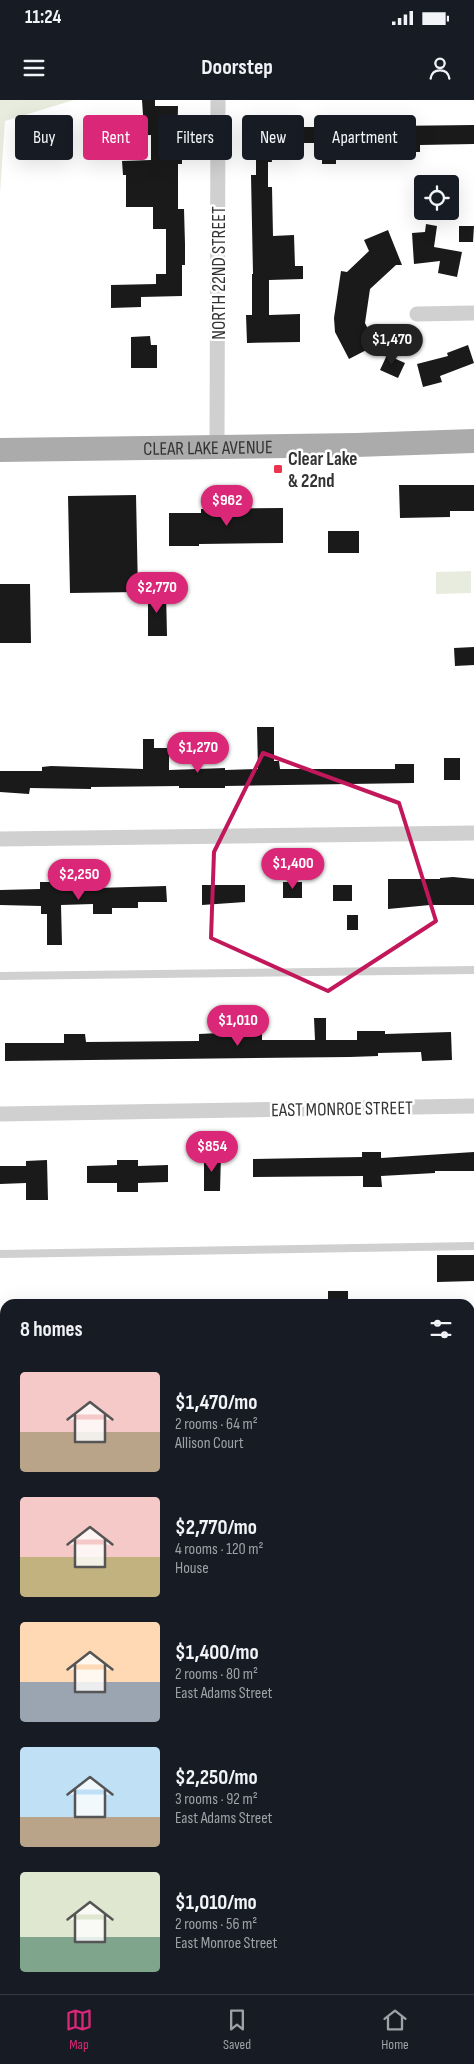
<!DOCTYPE html>
<meta charset="utf-8">
<style>
body{margin:0;font-family:"Sofia Sans Condensed",sans-serif;background:#20242c;color:#f1f3f6;height:100vh;display:flex;flex-direction:column;font-size:19px;white-space:nowrap}
*{box-sizing:border-box;margin:0}
p{font-size:16px;color:#9ea1a6}
.icon{flex:none;width:28px;height:28px;fill:none;stroke:currentColor;stroke-width:2;stroke-linecap:round;stroke-linejoin:round}
.map{position:relative;flex:1;overflow:hidden}
.details{position:absolute;left:0px;top:1199px;width:475px;height:696px;display:flex;flex-direction:column;background:#171b24;border-radius:15px 15px 0 0;box-shadow:0 5px 20px #0002}
.details>*{flex:none}
.guide{position:absolute;left:15px;top:15px;width:445px;height:45px;display:flex;gap:10px}
.buttons{position:absolute;left:414px;top:75px;display:grid;gap:10px}
.buttons a{display:grid;place-items:center;width:45px;height:45px;border-radius:5px;background:#171b24;box-shadow:0 5px 20px #0002;font-size:25px}
.price{position:absolute;translate:-50% -42px;padding:0 11px;border-radius:18px;background:#db2777;color:#fff;font-size:16px;line-height:32px;filter:drop-shadow(0 1px 2px #0008)}
.price::after{content:'';position:absolute;left:50%;top:30px;width:15px;height:11px;margin-left:-8px;background:inherit;clip-path:polygon(0 0,100% 0,50% 100%)}
.price.on{background:#222;color:#fff}
ul{padding:0;list-style:none}
li{display:flex;align-items:center;gap:15px;height:125px;padding:0 20px}
li span{display:grid;place-items:center;flex:none;width:140px;height:100px;border-radius:5px;color:#555}
li>.icon{margin-inline-start:auto}
span .icon{width:60px;height:60px;fill:#fffc;stroke-width:1}
li b{font-size:21px}
h2{display:flex;justify-content:space-between;align-items:center;height:60px;padding:0 20px;font-size:21px}
.chip{padding:0 18px;border-radius:5px;background:#171b24;box-shadow:0 5px 20px #0002;font-size:18px;line-height:45px}
.chip.on{background:#db2777;color:#fff}
.status{display:flex;justify-content:space-between;align-items:center;height:35px;padding:0 25px;background:#171b24;direction:ltr}
.status svg{height:14px;fill:currentColor}
header{display:flex;justify-content:space-between;align-items:center;height:65px;padding:0 20px;background:#171b24;font-size:22px;font-weight:700}
.tabs{display:flex;justify-content:space-around;align-items:center;height:70px;border-top:1px solid #363941;background:#171b24;font-size:14px;color:#9ea1a6}
.tabs a{display:grid;justify-items:center;gap:2px}
.tabs .on{color:#db2777}
.map>svg:first-child{display:block}
.green{fill:#e7ecde}
.building{fill:#1a1a1a}
.lines{fill:none;stroke-linecap:round;stroke-linejoin:round}
.path{stroke:#cdcdcd;stroke-width:2.5;stroke-dasharray:2.5 2.5;stroke-linecap:butt}
.lane{stroke:#d0d0d0;stroke-width:8}
.street{stroke:#d0d0d0;stroke-width:15}
.primary{stroke:#ababab;stroke-width:24}
.marked{fill:none;stroke:#c2185b;stroke-width:4;stroke-linejoin:round}
.poi-dot{fill:#ea354c;stroke:#fff;stroke-width:2}
.labels{text-anchor:middle;stroke-width:5;stroke-linejoin:round;paint-order:stroke}
.street-label{font-size:19px;fill:#333;stroke:#fff}
.poi-label{font-size:19px;font-weight:bold;fill:#333;stroke:#fff;text-anchor:start}
</style>
<div class="status"><b>11:24</b><svg viewBox="0 0 49 12"><path d="M0 12V9h3v3zM5 12V6h3v6zM10 12V3h3v9zM15 12V0h3v12zM26 1h20v11H26zM47 4h2v5h-2z"/></svg></div>
<header><svg class="icon" aria-label="menu" viewBox="0 0 24 24"><path d="M4 6h16M4 12h16M4 18h16"/></svg>Doorstep<svg class="icon" aria-label="person" viewBox="0 0 24 24"><circle cx="12" cy="8" r="4"/><path d="M4 21q1-7 8-7t8 7"/></svg></header>
<div class="map">
<svg width="474" height="1894" viewBox="0 0 474 1894">
<rect width="100%" height="100%" fill="#fff"/>
<g class="green">
<path d="M0 0H74L5 21 0 93Z"/>
<path d="M471 471V493L436 494V472Z"/>
<rect x="470" y="1309" width="4" height="217"/>
</g>
<g class="building">
<path d="M142 0H155V6H178L177 52H182V64H178V109H184L185 144V165H182V196L141 197V207L111 208V185L156 184V174H166V129H153V107H126V75H123L122 61 151 60V35L126 36V15H143Z"/>
<path d="M377 20H389V26L474 25V44L420 45V52H402L370 51V45H336V64H322V43H297V50H271L272 62H268V87H272L273 136 294 135 295 166H303V179L269 180V215L300 214V242L247 243 246 215H252V174H253L251 75H256V43H252V27H370L377 26Z"/>
<path d="M426 124 437 126 434 147 462 152 457 177 438 173 440 161 414 164 412 133 425 132Z"/>
<path d="M459 126H474L473 142H459Z"/>
<path d="M388 130 402 165H396L370 189 365 223 376 245 349 259 335 232 334 218 341 171 347 172 369 151 364 140Z"/>
<path d="M150 236 151 245H157V268H131V237Z"/>
<path d="M468 245 474 263 440 276 442 282 423 287 417 264 448 256 447 253Z"/>
<path d="M387 255 405 263 398 278 380 270Z"/>
<path d="M399 385H474V411H450V417L400 418Z"/>
<path d="M136 395 138 492 70 493 68 396Z"/>
<path d="M283 408V443L199 444V446H169V413H201V409Z"/>
<rect x="328" y="431" width="31" height="22"/>
<path d="M0 484H30L31 543H0Z"/>
<path d="M148 491H166L167 536H148Z"/>
<path d="M474 547V565L455 566 454 548Z"/>
<path d="M257 627H274V661H279L280 669H395V664H414V683L225 686V688H179V686L91 687V689L30 688 29 694 0 692V671H42V667L51 666 143 669V639H154V648H169V670L225 668V670L258 669Z"/>
<rect x="444" y="658" width="16" height="22"/>
<path d="M453 777 474 779V805H430L388 809V779H440V778Z"/>
<path d="M40 782H60V789L166 786 167 802H138V808H112V814H93V804L61 805 62 845H47V814H41V806L0 805V790L40 789Z"/>
<rect x="283" y="782" width="19" height="16"/>
<path d="M202 785H245V802L202 805Z"/>
<rect x="333" y="785" width="19" height="16"/>
<rect x="347" y="815" width="11" height="15"/>
<path d="M314 918H326V940H357V931H385V934L451 932 452 960 422 961 421 952 378 953V956L350 957 5 961V943H64V934H85L86 942 199 941V934L240 932H262V940H315Z"/>
<path d="M362 1052H381V1058L474 1052V1071H435V1073L381 1076 382 1087H363V1076L253 1077V1059L362 1057Z"/>
<path d="M204 1055H221L220 1091H204Z"/>
<path d="M47 1060 48 1100H26V1083L0 1084V1066H26V1061Z"/>
<path d="M117 1060H138V1066L168 1065V1082L138 1083V1092H117V1083H87V1066L117 1065Z"/>
<path d="M437 1155H474V1181L437 1182Z"/>
<rect x="328" y="1191" width="20" height="13"/>
</g>
<g class="lines">
<g class="path">
<path d="M368 1890 370 1893H382"/>
<path d="M316 1894 332 1892"/>
</g>
<g class="lane">
<path d="M0 876 474 870"/>
<path d="M0 1154 474 1146"/>
<path d="M0 1423H5"/>
<path d="M0 1719 5 1720"/>
<path d="M53 1890V1894"/>
<path d="M108 1890V1894"/>
<path d="M155 1890V1894"/>
</g>
<g class="street">
<path d="M417 214 474 213"/>
<path d="M217 347 218 0"/>
<path d="M0 739 474 733"/>
<path d="M0 1014 474 1006"/>
<path d="M470 1282H474"/>
<path d="M0 1288H5"/>
<path d="M0 1558H5"/>
<path d="M345 1890V1894"/>
</g>
<path class="primary" id="s1" d="M0 350 356 345 474 341"/>
</g>
<path class="marked" d="M263 653 399 703 436 821 328 891 211 838 214 752Z"/>
<rect class="poi-dot" x="273" y="364" width="10" height="10" rx="2.5"/>
<g class="labels">
<g class="street-label">
<text transform="translate(218 173) rotate(-90)" y="7">NORTH 22ND STREET</text>
<text dy="7" stroke="none"><textPath href="#s1" startOffset="208">CLEAR LAKE AVENUE</textPath></text>
<text transform="translate(342 1008) rotate(-1)" y="7">EAST MONROE STREET</text>
</g>
<g class="poi-label">
<text x="288" y="365">Clear Lake<tspan x="288" dy="22">&amp; 22nd</tspan></text>
</g>
</g>
</svg>
<div class="buttons">
<a><svg class="icon" aria-label="locate" viewBox="0 0 24 24"><circle cx="12" cy="12" r="6"/><path d="M12 2v4M12 18v4M2 12h4M18 12h4"/></svg></a>
</div>
<b class="price on" style="left:392px;top:266px">$1,470</b>
<b class="price" style="left:227px;top:427px">$962</b>
<b class="price" style="left:157px;top:514px">$2,770</b>
<b class="price" style="left:198px;top:674px">$1,270</b>
<b class="price" style="left:293px;top:790px">$1,400</b>
<b class="price" style="left:79px;top:801px">$2,250</b>
<b class="price" style="left:238px;top:947px">$1,010</b>
<b class="price" style="left:212px;top:1073px">$854</b>
<div class="guide">
<a class="chip">Buy</a>
<a class="chip on">Rent</a>
<a class="chip">Filters</a>
<a class="chip">New</a>
<a class="chip">Apartment</a>
</div>
<section class="details">
<h2>8 homes<svg class="icon" aria-label="filters" viewBox="0 0 24 24"><path d="M4 7h16M4 17h16"/><circle cx="9" cy="7" r="2"/><circle cx="15" cy="17" r="2"/></svg></h2>
<ul>
<li><span style="background:linear-gradient(#f6c9c9 60%,#b9a48a 0)"><svg class="icon" aria-label="home" viewBox="0 0 24 24"><path d="M3 11l9-7 9 7M6 9v11h12V9"/></svg></span><div><b>$1,470/mo</b><p>2 rooms · 64 m²</p><p>Allison Court</p></div></li>
<li><span style="background:linear-gradient(#f6c9c9 60%,#c2b280 0)"><svg class="icon" aria-label="home" viewBox="0 0 24 24"><path d="M3 11l9-7 9 7M6 9v11h12V9"/></svg></span><div><b>$2,770/mo</b><p>4 rooms · 120 m²</p><p>House</p></div></li>
<li><span style="background:linear-gradient(#ffd9b3 60%,#9aa5b1 0)"><svg class="icon" aria-label="home" viewBox="0 0 24 24"><path d="M3 11l9-7 9 7M6 9v11h12V9"/></svg></span><div><b>$1,400/mo</b><p>2 rooms · 80 m²</p><p>East Adams Street</p></div></li>
<li><span style="background:linear-gradient(#bfe0f5 70%,#b9a48a 0)"><svg class="icon" aria-label="home" viewBox="0 0 24 24"><path d="M3 11l9-7 9 7M6 9v11h12V9"/></svg></span><div><b>$2,250/mo</b><p>3 rooms · 92 m²</p><p>East Adams Street</p></div></li>
<li><span style="background:linear-gradient(#dfe7d0 65%,#7fa58c 0)"><svg class="icon" aria-label="home" viewBox="0 0 24 24"><path d="M3 11l9-7 9 7M6 9v11h12V9"/></svg></span><div><b>$1,010/mo</b><p>2 rooms · 56 m²</p><p>East Monroe Street</p></div></li>
</ul>
</section>
</div>
<nav class="tabs">
<a class="on"><svg class="icon" aria-label="map" viewBox="0 0 24 24"><path d="M3 6l6-2 6 2 6-2v14l-6 2-6-2-6 2zM9 4v14M15 6v14"/></svg>Map</a>
<a><svg class="icon" aria-label="saved" viewBox="0 0 24 24"><path d="M7 4h10v16l-5-4-5 4z"/></svg>Saved</a>
<a><svg class="icon" aria-label="home" viewBox="0 0 24 24"><path d="M3 11l9-7 9 7M6 9v11h12V9"/></svg>Home</a>
</nav>
